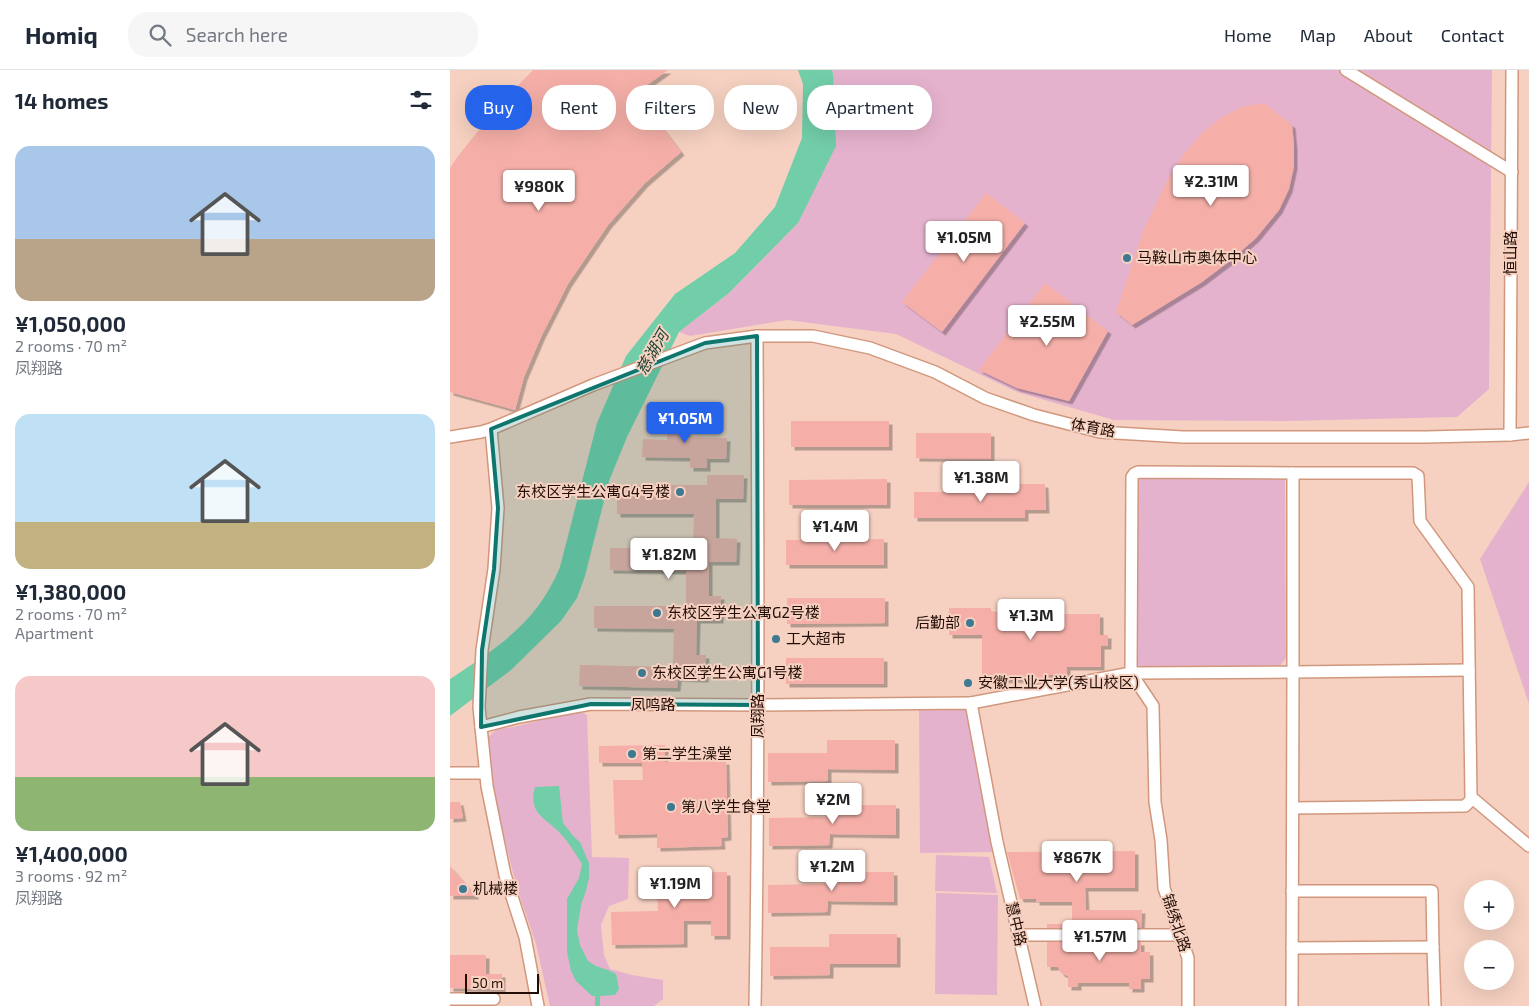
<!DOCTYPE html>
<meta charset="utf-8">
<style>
body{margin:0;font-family:"Exo 2","Noto Sans SC",sans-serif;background:#f6f6f7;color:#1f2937;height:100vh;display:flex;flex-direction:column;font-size:19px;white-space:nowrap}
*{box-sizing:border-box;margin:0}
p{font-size:16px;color:#747a83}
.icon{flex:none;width:28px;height:28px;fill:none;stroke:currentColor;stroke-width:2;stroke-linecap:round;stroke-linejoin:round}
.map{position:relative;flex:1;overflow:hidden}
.panel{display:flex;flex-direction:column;background:#fff;width:450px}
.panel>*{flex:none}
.top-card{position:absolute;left:15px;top:15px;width:475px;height:45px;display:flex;gap:10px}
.controls{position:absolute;left:1014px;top:810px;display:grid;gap:10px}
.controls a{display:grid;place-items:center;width:50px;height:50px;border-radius:50%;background:#fff;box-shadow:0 5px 20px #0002;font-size:25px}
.scale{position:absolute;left:15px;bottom:12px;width:74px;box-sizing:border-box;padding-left:5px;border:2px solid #220d04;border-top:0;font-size:14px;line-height:18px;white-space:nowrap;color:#220d04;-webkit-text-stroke:4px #f6d1c1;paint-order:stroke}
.price{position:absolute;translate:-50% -42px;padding:0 11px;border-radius:5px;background:#fff;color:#222;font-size:16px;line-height:32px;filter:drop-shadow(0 1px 2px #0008)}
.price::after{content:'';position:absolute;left:50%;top:30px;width:15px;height:11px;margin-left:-8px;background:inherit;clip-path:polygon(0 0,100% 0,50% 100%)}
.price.on{background:#2563eb;color:#fff}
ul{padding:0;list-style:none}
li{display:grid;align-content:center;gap:10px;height:265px;padding:0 15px}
li span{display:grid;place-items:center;height:155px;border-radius:15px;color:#555}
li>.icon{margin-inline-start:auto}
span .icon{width:90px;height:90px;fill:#fffc;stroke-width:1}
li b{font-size:21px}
h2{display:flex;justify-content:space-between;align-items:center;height:60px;padding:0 15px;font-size:21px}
.tag{padding:0 18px;border-radius:20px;background:#fff;box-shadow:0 5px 20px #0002;font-size:18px;line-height:45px}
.tag.on{background:#2563eb;color:#fff}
header{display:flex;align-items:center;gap:30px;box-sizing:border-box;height:70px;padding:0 25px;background:#fff;border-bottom:1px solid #e0e1e3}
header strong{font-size:24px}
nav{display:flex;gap:28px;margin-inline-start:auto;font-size:18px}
.search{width:350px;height:45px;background:#f6f6f7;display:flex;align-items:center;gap:12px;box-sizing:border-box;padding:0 18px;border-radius:20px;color:#747a83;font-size:19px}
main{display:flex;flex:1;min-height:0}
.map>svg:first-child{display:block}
.green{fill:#e5b2cd}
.water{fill:#72cea9}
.building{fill:#f5afa8;filter:url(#shadow)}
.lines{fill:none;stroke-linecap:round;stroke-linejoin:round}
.minor-casing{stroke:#d1977d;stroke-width:14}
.minor{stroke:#fff;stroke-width:11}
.marked{fill:#0f766e;fill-opacity:0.2;stroke:#0f766e;stroke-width:4;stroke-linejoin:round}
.poi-dot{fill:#3d7990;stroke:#f6d1c1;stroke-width:2}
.labels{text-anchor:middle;stroke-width:4;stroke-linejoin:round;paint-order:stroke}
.street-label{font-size:15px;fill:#220d04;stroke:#f6d1c1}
.poi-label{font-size:15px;fill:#220d04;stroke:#f6d1c1;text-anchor:start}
.water-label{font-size:16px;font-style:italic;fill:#1b4334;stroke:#f6d1c1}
</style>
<header>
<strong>Homiq</strong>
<div class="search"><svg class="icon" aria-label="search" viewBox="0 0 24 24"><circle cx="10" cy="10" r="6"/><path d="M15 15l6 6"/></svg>Search here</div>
<nav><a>Home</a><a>Map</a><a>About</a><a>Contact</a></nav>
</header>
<main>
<section class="panel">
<h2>14 homes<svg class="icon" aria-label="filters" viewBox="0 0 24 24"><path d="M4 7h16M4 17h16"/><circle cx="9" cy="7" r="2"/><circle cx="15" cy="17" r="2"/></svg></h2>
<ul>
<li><span style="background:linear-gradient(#a9c7e8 60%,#b9a48a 0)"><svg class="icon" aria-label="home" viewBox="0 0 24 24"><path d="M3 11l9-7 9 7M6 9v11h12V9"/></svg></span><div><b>¥1,050,000</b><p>2 rooms · 70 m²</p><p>凤翔路</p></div></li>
<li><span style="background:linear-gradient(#bfe0f5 70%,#c2b280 0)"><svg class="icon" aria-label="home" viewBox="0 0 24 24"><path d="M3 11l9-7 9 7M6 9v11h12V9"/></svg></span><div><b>¥1,380,000</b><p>2 rooms · 70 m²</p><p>Apartment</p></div></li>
<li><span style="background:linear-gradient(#f6c9c9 65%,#8fb573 0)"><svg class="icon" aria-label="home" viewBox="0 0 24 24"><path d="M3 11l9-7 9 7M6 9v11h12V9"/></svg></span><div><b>¥1,400,000</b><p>3 rooms · 92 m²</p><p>凤翔路</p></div></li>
</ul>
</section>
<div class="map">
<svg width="1079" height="936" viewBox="0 0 1079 936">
<defs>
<filter id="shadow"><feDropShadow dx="3.5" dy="3.5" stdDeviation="0" flood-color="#0004"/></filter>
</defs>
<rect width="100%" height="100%" fill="#f6d1c1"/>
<g class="green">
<path d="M382 0H1042L1039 319 1007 347 838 351 664 350 567 322 446 264 337 250 240 266 229 262 279 223 348 153 383 4Z"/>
<path d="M689 406 833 407 835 409 836 588 829 597H688L687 595 686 412Z"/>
<path d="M1079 412V634L1030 489Z"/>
<path d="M469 639H517L542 782 470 783Z"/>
<path d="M129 641 137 645 142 787 179 788 178 829 159 836 151 855 154 885 160 899 182 905 213 910V929L204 936H100L86 874 66 815 49 746 40 704 37 668 47 659 63 657Z"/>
<path d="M486 785 539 787 547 823 485 821Z"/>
<path d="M486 823 548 825 547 925 485 924Z"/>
</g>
<g class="water">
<path d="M348 0H382L383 4 386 76 348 153 279 223 229 262 177 367 159 411 135 506 127 528 111 551 61 600 0 646V609C48 577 87 553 110 497L147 353 176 286 225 224 285 183 325 137 352 68 353 14Z"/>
<path d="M109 716 113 753 125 768 130 772 139 793V808L136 821 131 835 127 860 130 875 138 891 146 896 158 900 166 904 169 919 165 925 150 926V936H145V926H142L126 911 121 901 117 882V829L129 808 132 794C125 783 118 771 109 762 94 747 78 743 85 717Z"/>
</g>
<g class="building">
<path d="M83 0H218L186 23 231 82 195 113 158 155 118 214 91 267 74 307 65 340 0 322V98L8 86 50 34Z"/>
<path d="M814 33 842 55 844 76V96L839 119 829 140 806 168 781 190 752 212 682 255 666 242 694 159 718 109 733 85 753 62 771 48 791 37Z"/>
<path d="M536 123 575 153 492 262 452 232Z"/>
<path d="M595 213 658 261 619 331 567 318 529 300Z"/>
<path d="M218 340 237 341V367L277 368 276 389H257V398H240V388L192 387 193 369 217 370Z"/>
<rect x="341" y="351" width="98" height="26"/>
<path d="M466 363H541V389L466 388Z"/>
<path d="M257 405H294L293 429H266V468L287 469 286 492H259V526H271L270 550H247L246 585H256L255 609 228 608 227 618 129 616 130 595 223 597 224 559 144 558V536H236V501L160 500V478L243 479 244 444H167V415H257Z"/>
<path d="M437 409V435H339V410Z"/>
<path d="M566 414H595L596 440H575V448H464V422H565Z"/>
<path d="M434 469V495H336V470Z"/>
<path d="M337 528H435V553L337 554Z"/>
<path d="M598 537H606V544H650V565H658V576H651V597H617V605H599V609L532 610V565H499V538H541V542L598 541Z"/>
<rect x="336" y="588" width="98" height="26"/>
<path d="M377 670H445V700L378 699V711L318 712V683H377Z"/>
<path d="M215 675V692L276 691 278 767 271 768 272 776 207 778V764L165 765 163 710H193L192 693H149V676Z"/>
<path d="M0 732H10L13 748 0 749Z"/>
<path d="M379 735H446V765L380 764 379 775 319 776V748L378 747Z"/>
<path d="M685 781V818H635L636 840H692L691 858H597V854H622V832H586V829H570L557 782Z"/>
<path d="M0 796 26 826H0Z"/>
<path d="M277 802V866H261V851H234V874L162 875 161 842 208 841 207 817H191L190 803Z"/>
<path d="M377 802H444V832L378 831 377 842 318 843V815L376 814Z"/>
<path d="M379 864H447V894H380V905L320 906V877H379Z"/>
<path d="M597 872H691V882H700V909H691V919H679V913H628V917H618V906L611 903 608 897H597Z"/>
<path d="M0 885H36V904H52V919L0 918Z"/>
</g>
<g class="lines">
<defs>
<g id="minor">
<path d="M896 0 1062 102"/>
<path d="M1060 365 1062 0"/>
<path d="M0 367 31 362 41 359 143 315 255 273 307 266H363L420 278 485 302 535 328 584 345 650 362 733 367H976L1060 365 1079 363"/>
<path d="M843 403H963L968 406 970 451 1018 517 1021 727 1079 776"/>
<path d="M521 633 681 603 843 602V403L688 402 684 404 682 407 681 603 703 636 705 732 711 770 714 818 738 888V936"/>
<path d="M31 657 29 637 32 580 44 499 48 438 41 359"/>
<path d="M0 703H35"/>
<path d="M843 738 1015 736 1022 729"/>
<path d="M842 821H982L983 877"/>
<path d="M568 865H730"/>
<path d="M842 878 983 877 985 936"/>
<path d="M0 929H44"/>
<path d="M88 936 75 867 55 805 37 716 31 657 69 647 141 634 308 635 521 633 547 772 585 936"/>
<path d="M305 936C309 713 308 489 307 266"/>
<path d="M842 936 843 602 1019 600"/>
</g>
</defs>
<use href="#minor" class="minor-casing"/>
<use href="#minor" class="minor"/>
</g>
<path class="marked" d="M307 266 308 635 141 634 31 657 32 580 44 499 48 438 41 359 255 273Z"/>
<g class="poi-dot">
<circle cx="677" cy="188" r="5"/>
<circle cx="230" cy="422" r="5"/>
<circle cx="207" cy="543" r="5"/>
<circle cx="520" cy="553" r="5"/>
<circle cx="326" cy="569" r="5"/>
<circle cx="192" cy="603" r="5"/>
<circle cx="518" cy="613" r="5"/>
<circle cx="182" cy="684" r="5"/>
<circle cx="221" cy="737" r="5"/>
<circle cx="13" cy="819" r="5"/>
</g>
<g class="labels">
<g class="street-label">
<text transform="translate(1061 183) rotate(-90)" y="5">恒山路</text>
<text transform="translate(643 358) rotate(10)" y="5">体育路</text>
<text x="203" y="640">凤鸣路</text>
<text transform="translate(308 646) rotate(-90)" y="5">凤翔路</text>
<text transform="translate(726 853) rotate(72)" y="5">锦绣北路</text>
<text transform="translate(566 854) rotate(77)" y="5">慧中路</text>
</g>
<g class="poi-label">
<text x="687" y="193">马鞍山市奥体中心</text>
<text x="220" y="427" text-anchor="end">东校区学生公寓G4号楼</text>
<text x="217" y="548">东校区学生公寓G2号楼</text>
<text x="510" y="558" text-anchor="end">后勤部</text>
<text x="336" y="574">工大超市</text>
<text x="202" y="608">东校区学生公寓G1号楼</text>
<text x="528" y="618">安徽工业大学(秀山校区)</text>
<text x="192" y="689">第二学生澡堂</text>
<text x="231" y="742">第八学生食堂</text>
<text x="23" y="824">机械楼</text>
</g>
<g class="water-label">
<text transform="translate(202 282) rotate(-60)" y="6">慈湖河</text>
</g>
</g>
</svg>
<div class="controls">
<a>+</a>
<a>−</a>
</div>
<div class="scale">50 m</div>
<b class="price" style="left:761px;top:137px">¥2.31M</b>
<b class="price" style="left:89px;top:142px">¥980K</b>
<b class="price" style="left:514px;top:193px">¥1.05M</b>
<b class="price" style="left:597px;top:277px">¥2.55M</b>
<b class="price on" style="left:235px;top:374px">¥1.05M</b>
<b class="price" style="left:531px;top:433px">¥1.38M</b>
<b class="price" style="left:385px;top:482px">¥1.4M</b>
<b class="price" style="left:219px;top:510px">¥1.82M</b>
<b class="price" style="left:581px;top:571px">¥1.3M</b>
<b class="price" style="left:383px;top:755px">¥2M</b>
<b class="price" style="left:627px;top:813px">¥867K</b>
<b class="price" style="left:382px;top:822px">¥1.2M</b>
<b class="price" style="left:225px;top:839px">¥1.19M</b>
<b class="price" style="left:650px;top:892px">¥1.57M</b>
<div class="top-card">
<a class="tag on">Buy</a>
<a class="tag">Rent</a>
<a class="tag">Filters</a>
<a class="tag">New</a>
<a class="tag">Apartment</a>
</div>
</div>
</main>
